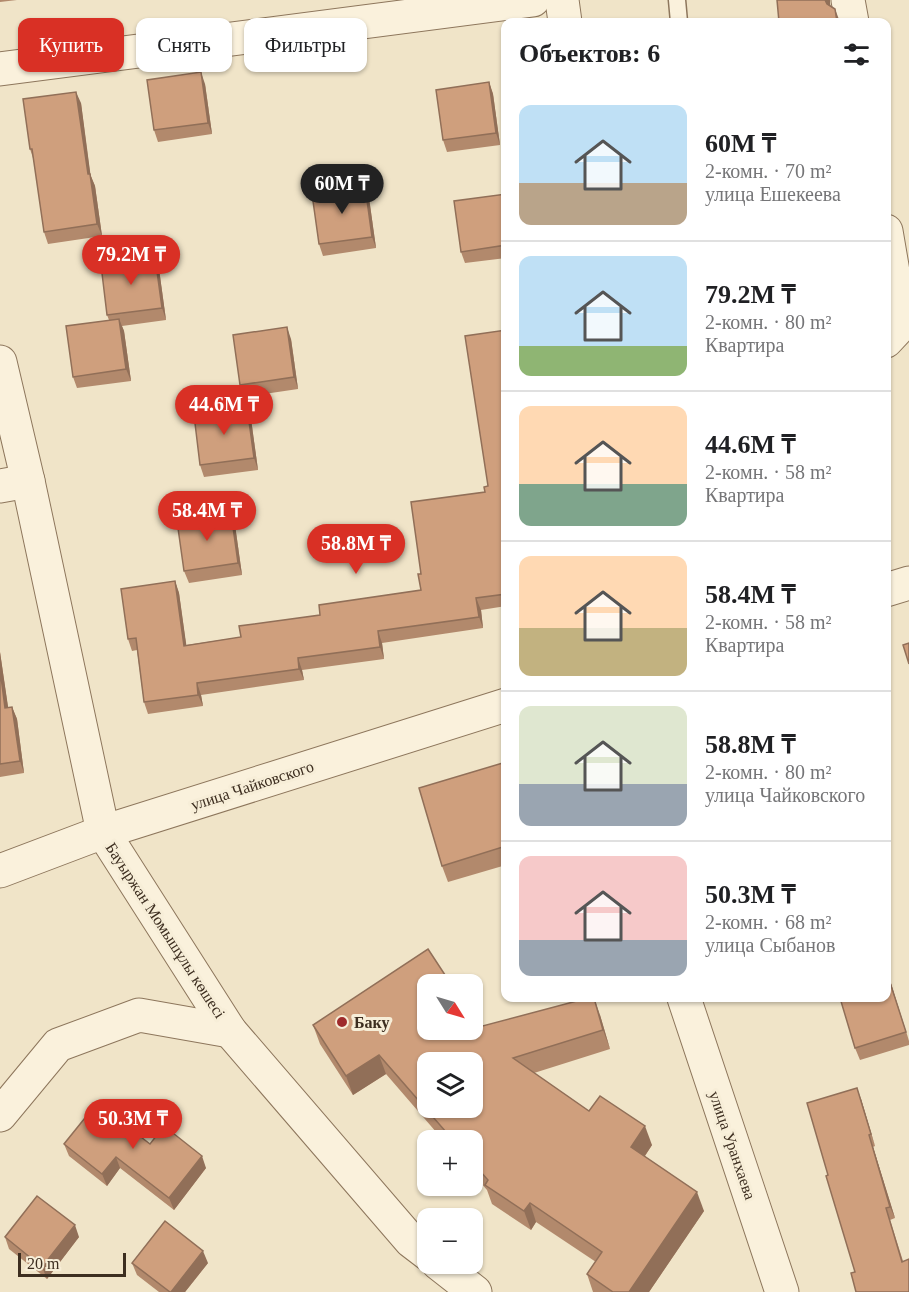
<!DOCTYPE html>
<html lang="ru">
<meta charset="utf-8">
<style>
body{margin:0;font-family:Georgia,serif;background:#f2f2f2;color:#202124;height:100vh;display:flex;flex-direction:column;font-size:22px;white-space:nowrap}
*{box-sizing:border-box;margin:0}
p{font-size:20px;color:#757577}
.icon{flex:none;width:33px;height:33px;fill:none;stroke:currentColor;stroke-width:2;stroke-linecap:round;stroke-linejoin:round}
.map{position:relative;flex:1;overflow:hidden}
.side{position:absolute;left:501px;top:18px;width:390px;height:984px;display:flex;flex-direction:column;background:#fff;border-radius:12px;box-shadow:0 2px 4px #0004}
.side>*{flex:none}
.guide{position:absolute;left:18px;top:18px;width:393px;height:54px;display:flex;gap:12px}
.needle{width:39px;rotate:127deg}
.tools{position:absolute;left:417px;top:974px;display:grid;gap:12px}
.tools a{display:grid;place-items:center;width:66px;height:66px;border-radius:12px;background:#fff;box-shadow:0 2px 4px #0004;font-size:30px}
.scale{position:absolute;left:18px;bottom:15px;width:108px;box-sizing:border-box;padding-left:6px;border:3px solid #3d2e20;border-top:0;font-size:16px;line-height:21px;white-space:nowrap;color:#3d2e20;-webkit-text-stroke:4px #f7eed8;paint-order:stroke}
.price{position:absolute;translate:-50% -51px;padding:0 14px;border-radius:21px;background:#d93025;color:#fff;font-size:20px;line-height:39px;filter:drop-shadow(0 2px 3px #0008)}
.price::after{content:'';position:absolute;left:50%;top:36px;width:18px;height:14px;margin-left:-9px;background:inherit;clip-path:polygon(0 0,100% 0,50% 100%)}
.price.current{background:#222;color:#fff}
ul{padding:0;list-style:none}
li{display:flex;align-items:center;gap:18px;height:150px;padding:0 18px}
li+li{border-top:2px solid #e0e0e0}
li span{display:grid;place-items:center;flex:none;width:168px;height:120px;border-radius:12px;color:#555}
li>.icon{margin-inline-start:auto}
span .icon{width:72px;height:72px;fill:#fffc;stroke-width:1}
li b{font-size:26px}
h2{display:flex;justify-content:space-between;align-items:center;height:72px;padding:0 18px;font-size:26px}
.pill{padding:0 21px;border-radius:12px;background:#fff;box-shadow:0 2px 4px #0004;font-size:21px;line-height:54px}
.pill.current{background:#d93025;color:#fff}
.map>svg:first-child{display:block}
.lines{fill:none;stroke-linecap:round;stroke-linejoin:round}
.service-casing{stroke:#8d765c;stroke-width:19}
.minor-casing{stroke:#8d765c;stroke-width:35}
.tertiary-casing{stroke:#8d765c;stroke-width:35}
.service{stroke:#faf1dc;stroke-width:16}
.minor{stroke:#faf1dc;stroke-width:33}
.tertiary{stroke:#faf1dc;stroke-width:33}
.wall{fill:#b2896c}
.shaded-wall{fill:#916f58}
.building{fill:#cf9f7d;stroke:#916f58;stroke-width:1.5;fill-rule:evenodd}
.poi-dot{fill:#9e2a2b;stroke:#f7eed8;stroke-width:2}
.labels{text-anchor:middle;stroke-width:6;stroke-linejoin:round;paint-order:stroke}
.street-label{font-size:16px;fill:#3d2e20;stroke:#f7eed8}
.poi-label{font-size:16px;font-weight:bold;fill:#3d2e20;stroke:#f7eed8;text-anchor:start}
</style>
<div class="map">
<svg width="909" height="1292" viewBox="0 0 909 1292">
<rect width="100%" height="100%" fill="#f0e4c8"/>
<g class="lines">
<defs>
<path id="service" d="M677 0 679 22"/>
<g id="minor">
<path d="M562 0 565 22"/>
<path d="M848 0 852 22"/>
<path d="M0 69 533 0"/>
<path d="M886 231 898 301V328L886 341"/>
<path d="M0 486 28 481"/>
<path d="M684 998 782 1292"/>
</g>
<g id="tertiary">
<path d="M0 362 28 481 103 832 230 1031 411 1241 428 1254"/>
<path d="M886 590 909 583"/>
<path d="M0 871 103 832 506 705"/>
<path d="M0 1115 58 1045 139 1015 230 1031"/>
<path d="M438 1263 475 1292"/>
</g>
</defs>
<use href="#service" class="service-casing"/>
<use href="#minor" class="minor-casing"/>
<use href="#tertiary" class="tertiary-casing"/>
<use href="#service" class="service"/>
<use href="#minor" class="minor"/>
<use href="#tertiary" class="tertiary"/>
</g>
<g class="wall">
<path d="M0 0H17L0 2Z"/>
<path d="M489 82 493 94 500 145 447 152 443 140Z"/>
<path d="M205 84 212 134 158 142 154 130Z"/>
<path d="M81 103 90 174 95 186 102 236 48 244 44 232 34 161 30 149Z"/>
<path d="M365 186 369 198 376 248 323 256 319 244Z"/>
<path d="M506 194V258L465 263 461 252Z"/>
<path d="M155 257 159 269 166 320 122 326 124 331 131 381 77 388 73 377 109 320 107 315Z"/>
<path d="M506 330V606L481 610 483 628 382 643 384 659 302 670 304 680 201 695 203 706 148 714 144 702 137 650 132 651 128 639 175 581 179 593 186 645 241 637 320 615 421 590V574L485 492 488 486Z"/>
<path d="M291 339 298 389 244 397 240 385Z"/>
<path d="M251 419 258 470 204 477 200 465Z"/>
<path d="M231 513 235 525 242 575 189 583 184 571Z"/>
<path d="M0 652 8 708 12 707 17 719 24 773 0 777Z"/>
<path d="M506 762V865L448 882 442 866Z"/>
<path d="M886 968 909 1041V1045L860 1060 855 1048Z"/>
<path d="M600 1015 610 1049 534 1073 589 1111 652 1145 645 1156 704 1211 649 1292H593L587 1274 596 1262 536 1222 531 1230 492 1204 487 1190 472 1173V1140H443L386 1074 353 1095 320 1044 313 1025 479 1027Z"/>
<path d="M861 1099 875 1146 873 1147 895 1218 890 1220 903 1261 855 1272 828 1175Z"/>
<path d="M64 1144H150L206 1168 174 1210 120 1168 107 1186 69 1156Z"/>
<path d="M5 1237H79L47 1279 9 1249Z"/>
<path d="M132 1263H208L185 1292H159L137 1275Z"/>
</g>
<g class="shaded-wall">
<path d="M824 0H830V3L833 22Z"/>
<path d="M835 9 840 22H837Z"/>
<path d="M201 72 205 84 212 134 208 123Z"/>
<path d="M489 82 493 94 500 145 496 133Z"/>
<path d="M76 92 81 103 92 186 88 174Z"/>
<path d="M90 174 95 186 102 236 97 224Z"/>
<path d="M365 186 369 198 376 248 372 237Z"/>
<path d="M155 257 159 269 166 320 162 308Z"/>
<path d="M119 319 124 331 131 381 126 369Z"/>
<path d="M287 327 291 339 298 389 294 377Z"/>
<path d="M247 407 251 419 258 470 254 458Z"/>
<path d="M231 513 235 525 242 575 238 563Z"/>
<path d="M175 581 179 593 188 657 184 646Z"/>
<path d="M476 598 481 610 483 628 479 617Z"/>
<path d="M378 631 382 643 384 659 380 647Z"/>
<path d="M0 652 10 720 5 708 0 669Z"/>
<path d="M298 658 302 670 304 680 299 669Z"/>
<path d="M197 683 201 695 203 706 198 695Z"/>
<path d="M12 707 17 719 24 773 20 761Z"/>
<path d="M886 968 909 1041 886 970Z"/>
<path d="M594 998 600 1015 610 1049 603 1030Z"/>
<path d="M379 1055 386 1074 353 1095 346 1076Z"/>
<path d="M857 1088 861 1099 875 1146 871 1134Z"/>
<path d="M645 1126 652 1145 638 1166 631 1147Z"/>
<path d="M869 1135 873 1147 895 1218 890 1207Z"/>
<path d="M202 1156 206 1168 174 1210 169 1198Z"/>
<path d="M116 1157 120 1168 107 1186 102 1174Z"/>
<path d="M697 1192 704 1211 649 1292H629Z"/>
<path d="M530 1203 536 1222 531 1230 524 1211Z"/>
<path d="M75 1225 79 1237 47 1279 42 1267Z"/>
<path d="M203 1251 208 1263 185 1292H171Z"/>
</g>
<g class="building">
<path d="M777 0H825L827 4 835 9 837 22H779Z"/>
<path d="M201 72 208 123 154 130 147 80Z"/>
<path d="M489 82 496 133 443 140 436 90Z"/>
<path d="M76 92 88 174H90L97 224 44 232 32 149H30L23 99Z"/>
<path d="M365 186 372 237 319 244 312 194Z"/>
<path d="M506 194V245L461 252 454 201Z"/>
<path d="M155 257 162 308 107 315 101 265Z"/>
<path d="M119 319 126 369 73 377 66 326Z"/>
<path d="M287 327 294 377 240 385 233 335Z"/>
<path d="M506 330V594L476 598 479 617 378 631 380 647 298 658 299 669 197 683 198 695 144 702 136 638 128 639 121 589 175 581 184 646 241 637 239 626 320 615 319 605 421 590 418 574H421L411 502 485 492 484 487 488 486 465 336Z"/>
<path d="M247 407 254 458 200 465 194 415Z"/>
<path d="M231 513 238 563 184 571 177 521Z"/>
<path d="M909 643V664L903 645Z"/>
<path d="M0 669 5 708 12 707 20 761 0 764Z"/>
<path d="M506 762V846L442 866 419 788Z"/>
<path d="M428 949 451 984H428V1029H472V1017L479 1027 588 998H594L603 1030 513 1058 589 1111 600 1096 645 1126 631 1147 697 1192 629 1292H613L587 1274 602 1252 530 1203 524 1211 485 1185 488 1180 472 1162V1140H453L379 1055 346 1076 313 1025ZM428 1062H472V1107H428Z"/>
<path d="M886 970 906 1032 855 1048 840 998H886Z"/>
<path d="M857 1088 871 1134 869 1135 890 1207 886 1208 902 1262 909 1259V1292H856L851 1273 855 1272 826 1176 828 1175 807 1103Z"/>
<path d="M97 1103 150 1144 164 1126 202 1156 169 1198 116 1157 102 1174 64 1144Z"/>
<path d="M37 1196 75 1225 42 1267 5 1237Z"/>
<path d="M165 1221 203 1251 171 1292H170L132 1263Z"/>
</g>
<circle class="poi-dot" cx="342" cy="1022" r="6"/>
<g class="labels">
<g class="street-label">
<text transform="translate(252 785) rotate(-18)" y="6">улица Чайковского</text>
<text transform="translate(166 930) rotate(57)" y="6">Бауыржан Момышұлы көшесі</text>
<text transform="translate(733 1145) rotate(71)" y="6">улица Уранхаева</text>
</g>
<g class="poi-label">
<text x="354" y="1028">Баку</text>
</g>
</g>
</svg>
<div class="tools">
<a><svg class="needle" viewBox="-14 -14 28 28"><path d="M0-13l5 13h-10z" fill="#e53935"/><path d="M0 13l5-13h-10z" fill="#757577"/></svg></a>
<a><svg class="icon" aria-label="layers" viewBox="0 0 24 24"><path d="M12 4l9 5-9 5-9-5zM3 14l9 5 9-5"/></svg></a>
<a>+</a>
<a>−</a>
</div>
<div class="scale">20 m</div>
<b class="price current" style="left:342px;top:215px">60M ₸</b>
<b class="price" style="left:131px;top:286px">79.2M ₸</b>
<b class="price" style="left:224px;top:436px">44.6M ₸</b>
<b class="price" style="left:207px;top:542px">58.4M ₸</b>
<b class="price" style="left:356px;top:575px">58.8M ₸</b>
<b class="price" style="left:133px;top:1150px">50.3M ₸</b>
<div class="guide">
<a class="pill current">Купить</a>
<a class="pill">Снять</a>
<a class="pill">Фильтры</a>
</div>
<section class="side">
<h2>Объектов: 6<svg class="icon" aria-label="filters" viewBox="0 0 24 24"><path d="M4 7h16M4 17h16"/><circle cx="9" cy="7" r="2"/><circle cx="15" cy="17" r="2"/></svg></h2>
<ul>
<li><span style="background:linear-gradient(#bfe0f5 65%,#b9a48a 0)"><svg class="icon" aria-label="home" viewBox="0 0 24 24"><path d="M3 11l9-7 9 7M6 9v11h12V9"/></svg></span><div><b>60M ₸</b><p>2-комн. · 70 m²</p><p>улица Ешекеева</p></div></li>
<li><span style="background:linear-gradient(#bfe0f5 75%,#8fb573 0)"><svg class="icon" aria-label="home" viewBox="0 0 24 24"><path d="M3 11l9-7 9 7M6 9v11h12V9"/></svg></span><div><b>79.2M ₸</b><p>2-комн. · 80 m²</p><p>Квартира</p></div></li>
<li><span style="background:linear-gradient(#ffd9b3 65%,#7fa58c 0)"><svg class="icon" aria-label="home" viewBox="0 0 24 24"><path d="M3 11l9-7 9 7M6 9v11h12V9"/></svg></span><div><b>44.6M ₸</b><p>2-комн. · 58 m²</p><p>Квартира</p></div></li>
<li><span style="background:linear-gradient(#ffd9b3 60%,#c2b280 0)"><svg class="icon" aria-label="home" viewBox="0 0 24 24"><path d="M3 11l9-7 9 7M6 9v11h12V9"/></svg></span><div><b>58.4M ₸</b><p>2-комн. · 58 m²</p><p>Квартира</p></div></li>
<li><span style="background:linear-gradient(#dfe7d0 65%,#9aa5b1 0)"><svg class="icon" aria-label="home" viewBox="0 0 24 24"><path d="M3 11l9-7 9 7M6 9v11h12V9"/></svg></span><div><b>58.8M ₸</b><p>2-комн. · 80 m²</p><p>улица Чайковского</p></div></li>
<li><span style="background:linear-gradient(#f6c9c9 70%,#9aa5b1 0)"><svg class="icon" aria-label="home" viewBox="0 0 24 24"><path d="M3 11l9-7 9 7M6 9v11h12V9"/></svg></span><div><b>50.3M ₸</b><p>2-комн. · 68 m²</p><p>улица Сыбанов</p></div></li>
</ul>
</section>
</div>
